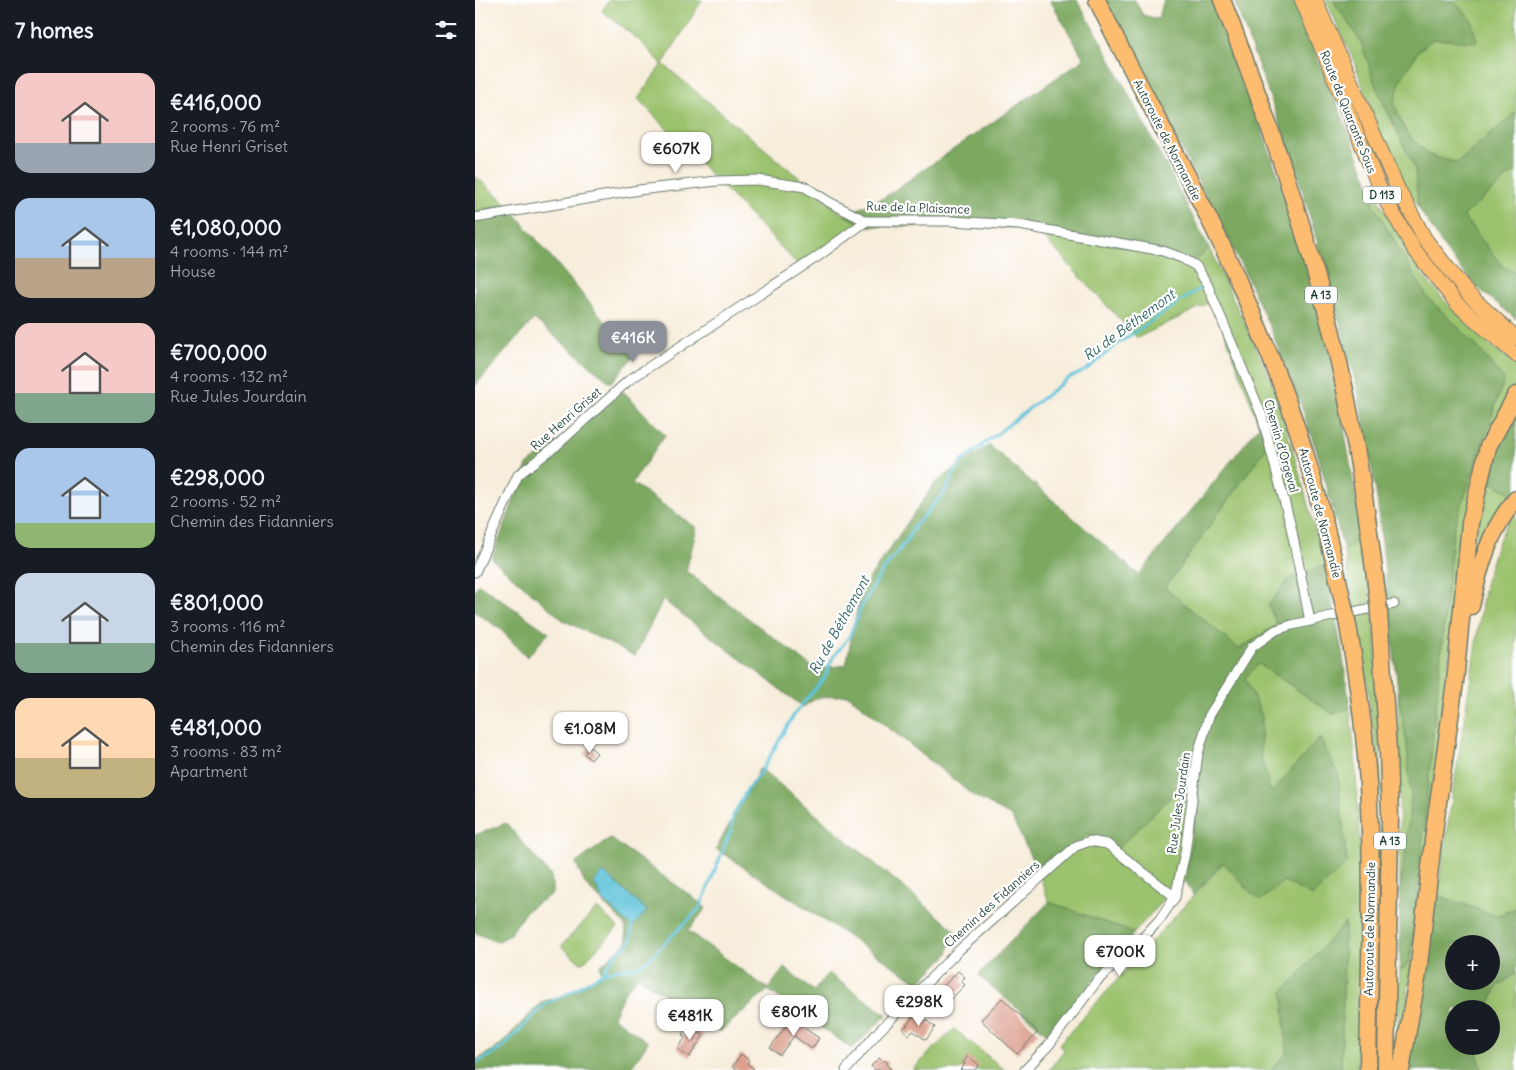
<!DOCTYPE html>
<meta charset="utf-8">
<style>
body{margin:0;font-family:Delius,sans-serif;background:#20242c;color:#f1f3f6;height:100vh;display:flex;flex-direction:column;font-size:19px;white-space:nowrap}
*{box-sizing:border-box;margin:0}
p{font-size:16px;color:#9ea1a6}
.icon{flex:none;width:28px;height:28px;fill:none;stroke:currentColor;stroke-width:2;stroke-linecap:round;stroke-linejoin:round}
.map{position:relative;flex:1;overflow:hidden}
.drawer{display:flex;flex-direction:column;background:#171b24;width:475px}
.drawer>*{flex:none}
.buttons{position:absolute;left:970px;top:935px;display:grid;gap:10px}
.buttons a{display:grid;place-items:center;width:55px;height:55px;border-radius:50%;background:#171b24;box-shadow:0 5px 20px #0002;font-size:25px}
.price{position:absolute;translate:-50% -42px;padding:0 11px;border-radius:10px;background:#fff;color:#222;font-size:16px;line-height:32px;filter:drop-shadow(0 1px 2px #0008)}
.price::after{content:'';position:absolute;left:50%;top:30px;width:15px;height:11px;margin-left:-8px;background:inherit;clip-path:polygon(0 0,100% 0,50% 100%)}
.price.active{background:#8c9099;color:#fff}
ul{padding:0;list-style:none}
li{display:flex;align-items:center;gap:15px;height:125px;padding:0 15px}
li span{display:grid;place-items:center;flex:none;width:140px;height:100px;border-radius:15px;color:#555}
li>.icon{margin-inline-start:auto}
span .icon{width:60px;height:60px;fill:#fffc;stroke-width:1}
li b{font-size:21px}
h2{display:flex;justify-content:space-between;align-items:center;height:60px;padding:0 15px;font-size:21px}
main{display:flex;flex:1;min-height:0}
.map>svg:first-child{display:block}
.green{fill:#9bc26e;stroke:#5d8051}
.forest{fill:#7ca861;stroke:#4e724a;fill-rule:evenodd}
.water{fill:#5dc3da;stroke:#3e8087}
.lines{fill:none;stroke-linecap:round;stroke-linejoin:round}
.stream{stroke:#5dc3da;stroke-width:3}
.building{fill:#dca090}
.street-casing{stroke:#6b7b6e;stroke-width:11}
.primary-casing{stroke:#6b7b6e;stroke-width:16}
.highway-casing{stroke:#6b7b6e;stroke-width:19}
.street{stroke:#fff;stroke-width:9}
.primary{stroke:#fdbc70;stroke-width:14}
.highway{stroke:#fdbc70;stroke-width:16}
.highway-bridge-casing{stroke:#6b7b6e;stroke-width:19;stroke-linecap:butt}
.highway-bridge{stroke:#fdbc70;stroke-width:16}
.labels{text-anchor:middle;stroke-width:4.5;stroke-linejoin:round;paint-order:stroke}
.shield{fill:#fff;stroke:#627771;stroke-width:1}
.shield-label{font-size:11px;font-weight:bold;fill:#1f3d34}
.street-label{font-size:12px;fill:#1f3d34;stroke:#fff}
.water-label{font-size:14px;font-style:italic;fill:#326566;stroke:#fff}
</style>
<main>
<section class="drawer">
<h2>7 homes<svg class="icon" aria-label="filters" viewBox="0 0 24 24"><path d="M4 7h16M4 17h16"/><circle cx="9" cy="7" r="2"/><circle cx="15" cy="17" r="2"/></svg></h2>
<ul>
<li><span style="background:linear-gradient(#f6c9c9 70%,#9aa5b1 0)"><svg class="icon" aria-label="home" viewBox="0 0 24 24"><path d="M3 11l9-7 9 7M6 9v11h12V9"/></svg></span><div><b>€416,000</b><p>2 rooms · 76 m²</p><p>Rue Henri Griset</p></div></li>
<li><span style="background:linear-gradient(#a9c7e8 60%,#b9a48a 0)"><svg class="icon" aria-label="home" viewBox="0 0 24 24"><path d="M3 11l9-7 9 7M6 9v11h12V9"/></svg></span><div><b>€1,080,000</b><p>4 rooms · 144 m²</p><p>House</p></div></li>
<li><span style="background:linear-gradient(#f6c9c9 70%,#7fa58c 0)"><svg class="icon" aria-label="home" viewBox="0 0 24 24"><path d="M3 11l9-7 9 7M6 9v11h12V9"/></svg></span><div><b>€700,000</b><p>4 rooms · 132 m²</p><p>Rue Jules Jourdain</p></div></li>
<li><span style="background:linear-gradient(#a9c7e8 75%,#8fb573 0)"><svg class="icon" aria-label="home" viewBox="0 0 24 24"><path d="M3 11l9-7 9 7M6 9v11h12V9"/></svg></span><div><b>€298,000</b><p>2 rooms · 52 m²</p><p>Chemin des Fidanniers</p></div></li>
<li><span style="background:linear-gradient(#c9d6e8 70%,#7fa58c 0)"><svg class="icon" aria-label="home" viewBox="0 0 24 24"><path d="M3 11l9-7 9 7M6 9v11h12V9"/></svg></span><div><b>€801,000</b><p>3 rooms · 116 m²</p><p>Chemin des Fidanniers</p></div></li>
<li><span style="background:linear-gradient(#ffd9b3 60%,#c2b280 0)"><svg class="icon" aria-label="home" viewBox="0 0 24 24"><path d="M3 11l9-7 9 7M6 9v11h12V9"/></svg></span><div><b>€481,000</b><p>3 rooms · 83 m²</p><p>Apartment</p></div></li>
</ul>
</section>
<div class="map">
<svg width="1041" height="1070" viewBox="0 0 1041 1070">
<rect width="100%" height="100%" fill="#fff"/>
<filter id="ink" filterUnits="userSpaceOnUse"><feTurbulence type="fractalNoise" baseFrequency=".02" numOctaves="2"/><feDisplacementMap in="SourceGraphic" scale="10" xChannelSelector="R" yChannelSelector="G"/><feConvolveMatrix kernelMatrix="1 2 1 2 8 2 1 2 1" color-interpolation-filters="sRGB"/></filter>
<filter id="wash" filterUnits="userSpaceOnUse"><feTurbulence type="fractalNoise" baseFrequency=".0096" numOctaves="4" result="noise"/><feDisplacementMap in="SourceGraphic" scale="20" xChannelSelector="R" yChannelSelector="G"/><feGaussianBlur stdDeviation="1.12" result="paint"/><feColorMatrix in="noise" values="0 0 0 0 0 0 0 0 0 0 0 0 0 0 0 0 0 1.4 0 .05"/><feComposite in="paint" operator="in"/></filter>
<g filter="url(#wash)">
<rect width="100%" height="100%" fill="#f7eddb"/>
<g class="green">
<path d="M134 0H227L188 64 369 215 390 226 327 269 163 99 187 64 165 41 127 11Z"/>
<path d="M851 0H858L886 42 901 87 940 169 943 207 927 182 906 136 878 59Z"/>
<path d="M978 0H1041V112L982 163 954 155 931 133 919 104 925 81 943 51 958 39 1001 42 996 19Z"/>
<path d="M1041 170V273L1028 267 988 216Z"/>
<path d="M0 176 32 204 0 211Z"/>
<path d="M895 186 949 277 976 308 1012 343 1041 364V387L1028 409 978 621 957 810 929 1023 922 1046 925 972 936 960 978 530 1029 380 1001 345 952 297 899 206Z"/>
<path d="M560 228 719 262 734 248 796 380 818 451 850 565 814 579 802 625 764 649 690 588 792 446 738 301 662 338Z"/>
<path d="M1013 481 1038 494 1002 557 998 559 1005 513Z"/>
<path d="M1041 509V908L1021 916 962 895 1010 585C1017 558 1024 533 1041 509Z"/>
<path d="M888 538 901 642 907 806 892 682 869 550Z"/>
<path d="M784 664 858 714 875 708 880 756 886 867 882 1070H866L870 923 809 1019 812 1053 795 1070H574L589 1050 584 1044 749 862 776 893 863 774 845 739 796 793 785 753 787 716 770 678Z"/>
<path d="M923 690 932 744 936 798 925 895Z"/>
<path d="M727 766 711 881 694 893 659 933 574 902 564 874 613 833 639 851Z"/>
<path d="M122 908 143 927 107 964 86 946Z"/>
<path d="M1041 973V1070H1007L1000 1046H1016V1009H1012L1022 987Z"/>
<path d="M479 1029 530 1070H500L493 1056 488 1063 490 1064 485 1070H437Z"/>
</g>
<g class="forest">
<path d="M575 0H602L631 51 734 248 719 262 560 228 390 226 369 215 408 198 609 59Z"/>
<path d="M630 0H660L668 15 683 19 689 0H738L751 31 825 236 850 332 865 405 888 538 869 550 844 458 827 408 797 332 770 273Z"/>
<path d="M759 0H818L871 125 895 186 899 206 952 297 1001 345 1029 380 978 530 936 960 925 972V894L936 798 932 745 923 690 902 498 883 392 860 303 820 165Z"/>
<path d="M858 0H978L996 19 1002 42 958 39 943 51 925 81 919 104 931 133 954 155 982 163 1041 112V170L988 216 1028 267 1041 273V319L1002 287 974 255 943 207 940 169 901 87 886 42Z"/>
<path d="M32 204 159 356 136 383 59 319 0 386V211Z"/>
<path d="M148 391 190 435 157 483 222 528 211 571 340 669 371 665 386 590 460 483 514 445 664 575 785 425 792 446 690 588 764 649 802 625 793 605 814 579 850 565 867 651 875 708 858 714 784 664 770 678 787 716 785 753 796 793 845 738 863 774 872 863 837 896 809 881 786 900 776 893 748 862 718 895 711 881 727 767 639 852 613 833 564 874 536 816 499 796 373 695 342 698 328 707 188 600 160 656 88 620 17 559 52 465Z"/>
<path d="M1041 411V491L1038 494 1013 481 1021 447Z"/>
<path d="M4 584 74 633 52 657 25 629 0 612V589Z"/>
<path d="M285 768 480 930 473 954 444 983 241 849Z"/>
<path d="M31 823 76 876 78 893 51 911 36 933 23 942 0 933V835Z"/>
<path d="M135 838 215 895 231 908 213 931 293 989 309 968 339 991 353 973 412 1015 377 1049 293 990 245 1032 163 977 150 991 138 1017 173 1042 155 1070H0V1061L24 1046 67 1002 92 994 127 975 125 966 152 942 150 925 110 884 101 863Z"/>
<path d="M962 895 1021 916 1041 908V973L1022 987 1012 1009H979V1046H1000L1007 1070H932ZM979 944H1016V981H979Z"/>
<path d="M574 902 659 933 573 1035 503 975Z"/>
<path d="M870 922 866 1070H795L812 1053 808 992Z"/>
</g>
<path class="water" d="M128 872 172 911 157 927 127 899 119 882Z"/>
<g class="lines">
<g class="stream">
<path d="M128 972 139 956 156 941 157 927"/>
<path d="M0 1064 27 1048 70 1004 92 994 128 973 144 969 162 967 174 959 225 908 256 830 258 816 273 788 286 772 320 713 350 677 358 657 374 637 388 603 406 573 430 543 439 527 469 493 486 462 592 379 611 370 642 344 730 285"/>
</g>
</g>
<g id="blocks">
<g class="building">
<path d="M115 747 122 753 116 760 109 754Z"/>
<path d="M483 971 490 977 486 981 490 985 476 999 473 997 470 1000 462 993Z"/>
<path d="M527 998 563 1032 542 1054 506 1020Z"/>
<path d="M441 1013 460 1027 451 1040 438 1031 434 1035 428 1030Z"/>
<path d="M316 1019 344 1038 337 1049 319 1036 305 1055 295 1048Z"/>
<path d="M214 1025 229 1035 214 1057 202 1049 210 1038 207 1035Z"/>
<path d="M266 1054 274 1060 272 1063 279 1069 278 1070H262L257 1067Z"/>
<path d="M493 1056 504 1065 500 1070H485L490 1064 488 1063Z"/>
<path d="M404 1058 408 1062 410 1060 413 1063 412 1065 417 1070H400L396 1066Z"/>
</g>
</g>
</g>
<g filter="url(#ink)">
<use href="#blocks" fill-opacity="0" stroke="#6b7b6e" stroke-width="1"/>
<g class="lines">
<defs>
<g id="street">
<path d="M0 218 164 190 242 181 283 180 330 187 354 202 391 221H476L544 225 688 251 707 258 721 266 732 284 787 416 816 527 835 621"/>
<path d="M0 572 43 475 81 446 154 380 342 257 391 221"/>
<path d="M371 1070 403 1032 483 951 601 846 615 841 632 844 700 897"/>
<path d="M550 1070 573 1046 622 981 664 942 685 919 700 897 710 853 723 754 734 716 777 647 801 630 817 625 857 616 919 604"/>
</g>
<g id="primary">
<path d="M827 0 907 194 939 249 982 304 1041 355"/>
<path d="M840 0 922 187 950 239 993 294 1041 338"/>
</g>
<g id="highway">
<path d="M622 0C665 90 716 176 757 267 784 328 810 389 830 453 846 504 858 555 869 607"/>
<path d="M747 0C790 109 828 220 857 333 879 421 892 511 903 601"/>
<path d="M996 606C1004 568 1015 529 1041 499"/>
<path d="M904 613 913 751 915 819 911 1070"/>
<path d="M872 620C883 681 892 743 894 805 898 893 894 982 893 1070"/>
<path d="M926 1070 943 973 959 832 980 682 995 523 1013 447 1041 395"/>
</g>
</defs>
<use href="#street" class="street-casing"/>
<use href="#primary" class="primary-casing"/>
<use href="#highway" class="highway-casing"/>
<use href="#street" class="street"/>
<use href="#primary" class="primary"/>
<use href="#highway" class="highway"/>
<defs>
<g id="highway-bridge">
<path d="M903 601 904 613"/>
<path d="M869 607 872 620"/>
</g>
</defs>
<use href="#highway-bridge" class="highway-bridge-casing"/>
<use href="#highway-bridge" class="highway-bridge"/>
</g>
</g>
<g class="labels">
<g class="shield">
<rect x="888" y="186.5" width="38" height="17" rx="4"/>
<rect x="830" y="286.5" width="32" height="17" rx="4"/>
<rect x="899" y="832.5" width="32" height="17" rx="4"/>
</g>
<g class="shield-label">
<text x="907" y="199">D 113</text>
<text x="846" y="299">A 13</text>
<text x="915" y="845">A 13</text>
</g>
<g class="street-label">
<text transform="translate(873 112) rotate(68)" y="4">Route de Quarante Sous</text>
<text transform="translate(692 140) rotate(63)" y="4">Autoroute de Normandie</text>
<text transform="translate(443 208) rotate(2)" y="4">Rue de la Plaisance</text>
<text transform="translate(91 419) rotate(-41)" y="4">Rue Henri Griset</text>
<text transform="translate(806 446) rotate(74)" y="4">Chemin d'Orgeval</text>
<text transform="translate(845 513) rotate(75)" y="4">Autoroute de Normandie</text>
<text transform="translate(704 803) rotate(-82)" y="4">Rue Jules Jourdain</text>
<text transform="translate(517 904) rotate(-42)" y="4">Chemin des Fidanniers</text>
<text transform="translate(895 929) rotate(-89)" y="4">Autoroute de Normandie</text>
</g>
<g class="water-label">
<text transform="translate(654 325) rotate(-36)" y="5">Ru de Béthemont</text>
<text transform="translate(364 625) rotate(-61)" y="5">Ru de Béthemont</text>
</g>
</g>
</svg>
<div class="buttons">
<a>+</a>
<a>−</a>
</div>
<b class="price" style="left:201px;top:174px">€607K</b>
<b class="price active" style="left:158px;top:363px">€416K</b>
<b class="price" style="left:115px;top:754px">€1.08M</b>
<b class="price" style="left:645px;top:977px">€700K</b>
<b class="price" style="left:444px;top:1027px">€298K</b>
<b class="price" style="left:319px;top:1037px">€801K</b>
<b class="price" style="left:215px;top:1041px">€481K</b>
</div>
</main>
